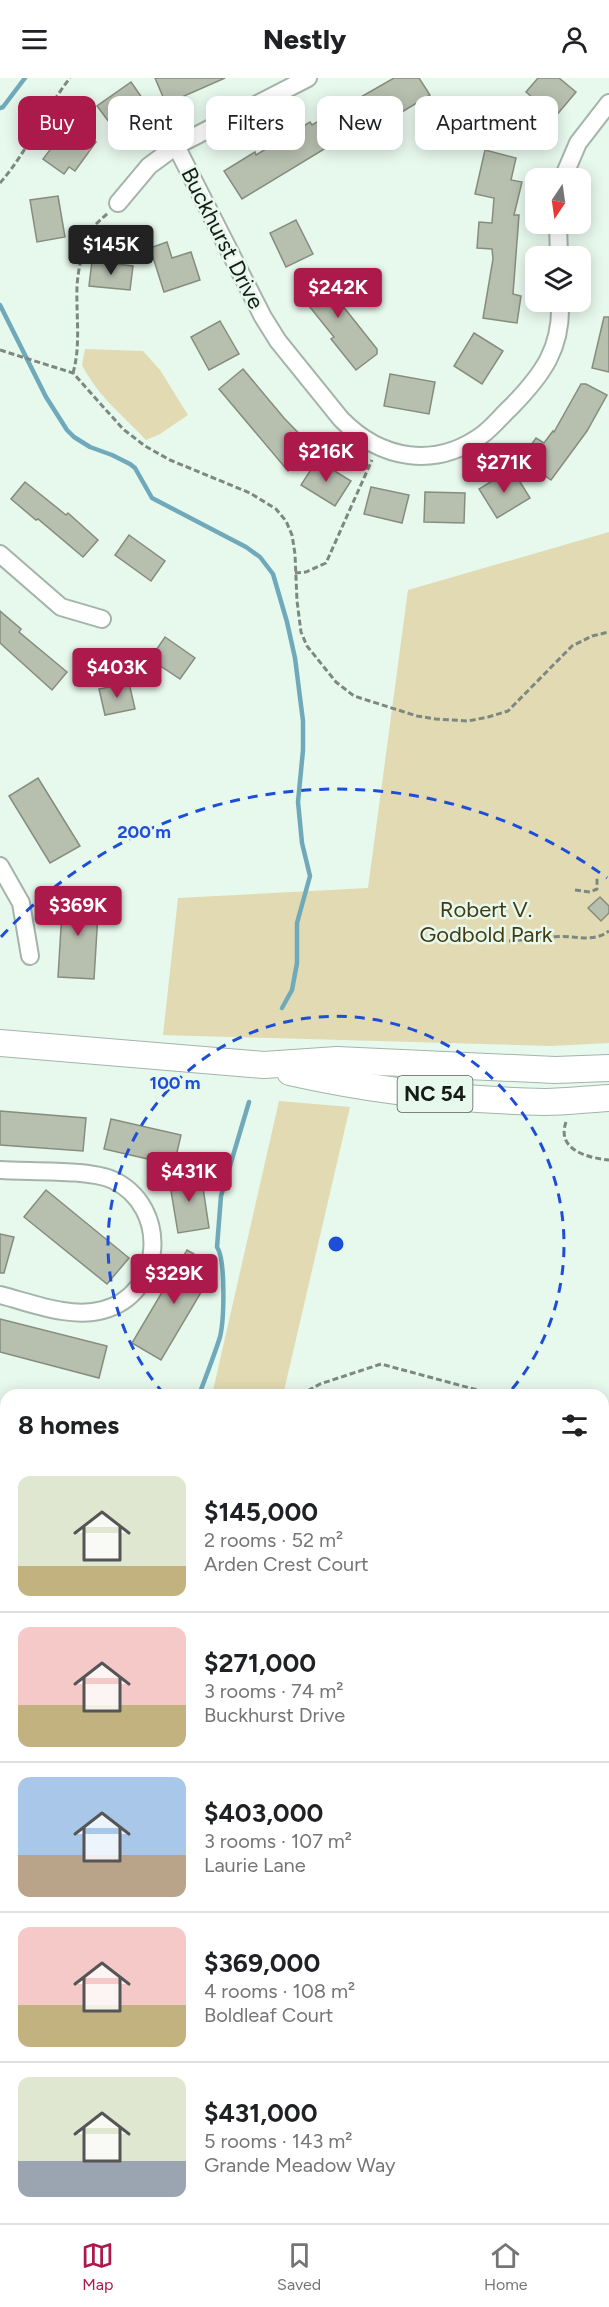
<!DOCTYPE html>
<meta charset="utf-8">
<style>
body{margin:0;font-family:Figtree,sans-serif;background:#f2f2f2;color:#202124;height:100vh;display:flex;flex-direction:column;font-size:22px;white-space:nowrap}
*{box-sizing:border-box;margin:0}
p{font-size:20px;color:#757577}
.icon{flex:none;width:33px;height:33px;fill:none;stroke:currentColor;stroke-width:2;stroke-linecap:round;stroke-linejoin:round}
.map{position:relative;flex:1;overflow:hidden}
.drawer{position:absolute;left:0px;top:1311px;width:609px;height:834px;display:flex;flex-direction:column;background:#fff;border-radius:18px 18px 0 0;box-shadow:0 3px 15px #0003}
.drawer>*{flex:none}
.banner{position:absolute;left:18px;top:18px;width:573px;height:54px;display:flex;gap:12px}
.needle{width:39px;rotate:193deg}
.fabs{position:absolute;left:525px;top:90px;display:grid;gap:12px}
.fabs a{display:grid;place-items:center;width:66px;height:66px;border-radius:12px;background:#fff;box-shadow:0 3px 15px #0003;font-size:30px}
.price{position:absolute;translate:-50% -51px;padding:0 14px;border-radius:6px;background:#ac194b;color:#fff;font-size:20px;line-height:39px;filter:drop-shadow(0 2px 3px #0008)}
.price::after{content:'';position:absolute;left:50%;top:36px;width:18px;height:14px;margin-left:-9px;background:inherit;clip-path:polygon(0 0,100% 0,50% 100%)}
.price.selected{background:#222;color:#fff}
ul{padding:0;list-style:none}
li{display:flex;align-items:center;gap:18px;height:150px;padding:0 18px}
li+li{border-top:2px solid #e0e0e0}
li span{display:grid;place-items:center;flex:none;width:168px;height:120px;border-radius:12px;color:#555}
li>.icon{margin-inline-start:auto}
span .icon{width:72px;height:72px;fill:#fffc;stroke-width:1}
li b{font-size:26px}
h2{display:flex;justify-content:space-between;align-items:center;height:72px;padding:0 18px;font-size:26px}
.chip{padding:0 21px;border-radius:12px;background:#fff;box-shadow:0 3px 15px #0003;font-size:21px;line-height:54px}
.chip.selected{background:#ac194b;color:#fff}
header{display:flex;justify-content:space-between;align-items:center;height:78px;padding:0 18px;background:#fff;font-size:27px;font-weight:800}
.tab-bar{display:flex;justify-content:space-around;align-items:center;height:84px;border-top:2px solid #e0e0e0;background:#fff;font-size:16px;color:#757577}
.tab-bar a{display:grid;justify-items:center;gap:3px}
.tab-bar .selected{color:#ac194b}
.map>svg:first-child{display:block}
.green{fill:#e2dab2}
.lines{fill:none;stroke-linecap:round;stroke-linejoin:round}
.stream{stroke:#70aaba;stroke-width:4.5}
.building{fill:#b7bfaf;stroke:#868d7e;stroke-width:1.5}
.street-casing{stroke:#a4b4aa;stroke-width:20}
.primary-casing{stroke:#a4b4aa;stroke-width:28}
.path{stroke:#7d8881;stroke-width:3;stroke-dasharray:6 3;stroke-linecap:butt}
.street{stroke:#fff;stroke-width:16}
.primary{stroke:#fff;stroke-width:26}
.ring{fill:none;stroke:#1d4ed8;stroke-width:3;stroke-dasharray:10 8}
.labels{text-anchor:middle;stroke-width:5;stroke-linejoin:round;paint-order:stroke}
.shield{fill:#e7f8ed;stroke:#545d57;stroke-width:1.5}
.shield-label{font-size:21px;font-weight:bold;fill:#151b17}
.street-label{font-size:22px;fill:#151b17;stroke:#e7f8ed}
.park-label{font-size:22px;fill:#423a13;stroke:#e7f8ed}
.centre{fill:#1d4ed8;stroke:#e7f8ed;stroke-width:3}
.ring-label{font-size:18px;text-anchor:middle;font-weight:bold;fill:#1d4ed8;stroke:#e7f8ed;stroke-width:5;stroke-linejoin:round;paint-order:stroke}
</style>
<header><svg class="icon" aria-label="menu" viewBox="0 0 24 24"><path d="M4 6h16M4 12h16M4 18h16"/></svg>Nestly<svg class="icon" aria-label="person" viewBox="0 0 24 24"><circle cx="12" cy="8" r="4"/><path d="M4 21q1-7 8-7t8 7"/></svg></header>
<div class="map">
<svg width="609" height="2145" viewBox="0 0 609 2145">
<rect width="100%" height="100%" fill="#e7f8ed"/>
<g class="green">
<path d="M85 271 143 273 160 292 188 337 160 356 146 362C121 335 100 321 82 287Z"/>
<path d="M609 454V965L551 968 163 957 178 820 368 810 408 512Z"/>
<path d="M279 1023 350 1029 283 1317H212Z"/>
<path d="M603 1414 609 1417V1568L603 1569Z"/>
</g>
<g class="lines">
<g class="stream">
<path d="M0 30 3 29 25 0"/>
<path d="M0 227 46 319 67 352 74 359 90 369 112 377 130 386 135 390 152 420 246 469 260 479 273 496 287 544 295 580 303 643V672L298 724 302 765 310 798 297 845V885L292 912 282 930"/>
<path d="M199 1317C206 1298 214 1278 220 1259 224 1243 226 1182 217 1169L221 1118 249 1024"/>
<path d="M0 1672 6 1667"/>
</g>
</g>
<g class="building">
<path d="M155 0H225L166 26Z"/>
<path d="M394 0H419L430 17 397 37 394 33 340 63 339 62 242 121 224 93 255 74 256 77 310 44 312 47Z"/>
<path d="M538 0H559L576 14 555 39 526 14Z"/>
<path d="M131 4 147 27 117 48H112L97 28Z"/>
<path d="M62 39 96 64 75 93 69 89 64 96 43 81 59 60 51 54Z"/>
<path d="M485 72 516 80 511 102 522 104 514 137H519L513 216 521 218 517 245 483 240 493 181 492 171 477 170 479 144 492 145 494 120 475 116Z"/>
<path d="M58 118 65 159 37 164 30 122Z"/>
<path d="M296 142 313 176 286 189 270 155Z"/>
<path d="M167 164 172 180 191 174 200 202 164 214 150 170Z"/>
<path d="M92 183 133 188 130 212 89 208Z"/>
<path d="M323 192 348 222 342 227 377 271V276L356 292 331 261 334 259 297 213Z"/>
<path d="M604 239H609V294L592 290Z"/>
<path d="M220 243 239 276 209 292 191 259Z"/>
<path d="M474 255 503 273 482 306 454 288Z"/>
<path d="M243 291 284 340 313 370 288 393 219 311Z"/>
<path d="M390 296 435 304 429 336 384 328Z"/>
<path d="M581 306H586L607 317 587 353 551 402 521 381 536 360 544 365 553 353 554 354Z"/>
<path d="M317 382 351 403 335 428 301 407Z"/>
<path d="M512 391 530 420 497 440 479 411Z"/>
<path d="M25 404 66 437 68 435 98 462 83 479 38 441 36 442 11 421Z"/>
<path d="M371 409 409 417 402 445 364 436Z"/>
<path d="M425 414 465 415 464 445 424 444Z"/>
<path d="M129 457 165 483 151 503 115 477Z"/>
<path d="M0 533 21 551 19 554 67 594 52 612 0 565Z"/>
<path d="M165 559 195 580 180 601 150 581Z"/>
<path d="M129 605 135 631 105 637 99 611Z"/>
<path d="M38 700 80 768 50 785 9 718Z"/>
<path d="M63 817 99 819 94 901 58 899Z"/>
<path d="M600 819 609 828V835L601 843 588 830Z"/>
<path d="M0 1033 86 1040 83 1073 0 1067Z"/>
<path d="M111 1041 181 1057 174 1087 104 1071Z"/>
<path d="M201 1096 209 1150 178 1155 169 1101Z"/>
<path d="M46 1112 129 1180 107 1206 24 1139Z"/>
<path d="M0 1156 14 1159 4 1195H0Z"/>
<path d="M187 1172 216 1189 161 1282 132 1265Z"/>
<path d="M0 1241 107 1268 99 1300 0 1274Z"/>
</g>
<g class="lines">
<defs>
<g id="street">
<path d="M176 68 263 239 278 263 341 341C381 382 435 391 482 357 493 349 502 337 512 328 543 296 562 270 560 224"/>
<path d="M563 100 578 65 609 25"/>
<path d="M118 125 149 88 176 68 308 0"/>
<path d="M558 146 559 178"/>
<path d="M0 476 61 529 102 541"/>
<path d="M0 788 21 825 30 878"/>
<path d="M0 1092C29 1094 89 1091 113 1102 170 1129 164 1216 103 1232 70 1241 32 1225 0 1217"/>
<path d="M603 1721 609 1722"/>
<path d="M521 2139 529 2145"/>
<path d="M233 2145 235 2139"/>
</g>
<g id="primary">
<path d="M0 965 264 987 337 982 555 992 609 990"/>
<path d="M290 994C373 1013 460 1022 545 1024 566 1024 588 1021 609 1020"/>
</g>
</defs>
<use href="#street" class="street-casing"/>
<use href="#primary" class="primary-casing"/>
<g class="path">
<path d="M0 105C28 73 44 33 70 0"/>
<path d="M96 146 108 135"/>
<path d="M0 272 73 295 123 351 145 368 170 382 250 415 276 431 286 443 292 457 295 476 297 523 301 554 307 568 336 604 354 618 417 638 436 641 468 643 488 639 508 633 572 568 592 558 609 554"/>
<path d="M73 295C81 267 76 238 77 209 78 188 84 169 92 150"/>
<path d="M295 495 306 494 326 485 372 382"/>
<path d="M575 812 590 814 597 811V799"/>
<path d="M509 863C524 862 537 860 552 859 572 856 592 866 609 853"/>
<path d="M566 1044C556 1072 588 1080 609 1082"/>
<path d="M300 1317 320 1306 381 1286 496 1317"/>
<path d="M603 1353 609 1357"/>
<path d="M0 1885 6 1883"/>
</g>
<use href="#street" class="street"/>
<use href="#primary" class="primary"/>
</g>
<g class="ring">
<path d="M164 1316A228 228 0 1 1 508 1316"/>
<path d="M1 859A455 455 0 0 1 607 800"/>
</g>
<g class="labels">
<rect class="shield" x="397.5" y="998" width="75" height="36" rx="4.5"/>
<g class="shield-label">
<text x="435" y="1023">NC 54</text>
</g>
<g class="street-label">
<text transform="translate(223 160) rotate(63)" y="8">Buckhurst Drive</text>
</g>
<g class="park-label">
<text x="486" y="839">Robert V.<tspan x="486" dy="25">Godbold Park</tspan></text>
</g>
</g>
<circle cx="336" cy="1166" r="9" class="centre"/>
<g class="ring-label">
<text x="144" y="760">200 m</text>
<text x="175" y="1011">100 m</text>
</g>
</svg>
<div class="fabs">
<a><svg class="needle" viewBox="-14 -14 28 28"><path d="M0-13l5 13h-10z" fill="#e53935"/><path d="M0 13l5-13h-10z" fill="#757577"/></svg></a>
<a><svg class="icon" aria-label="layers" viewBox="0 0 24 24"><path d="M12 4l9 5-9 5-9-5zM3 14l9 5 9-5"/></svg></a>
</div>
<b class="price selected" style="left:111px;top:198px">$145K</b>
<b class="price" style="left:338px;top:241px">$242K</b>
<b class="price" style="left:326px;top:405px">$216K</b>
<b class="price" style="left:504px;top:416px">$271K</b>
<b class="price" style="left:117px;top:621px">$403K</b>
<b class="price" style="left:78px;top:859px">$369K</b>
<b class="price" style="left:189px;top:1125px">$431K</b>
<b class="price" style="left:174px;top:1227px">$329K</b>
<div class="banner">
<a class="chip selected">Buy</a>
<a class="chip">Rent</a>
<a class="chip">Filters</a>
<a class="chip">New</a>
<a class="chip">Apartment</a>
</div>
<section class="drawer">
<h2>8 homes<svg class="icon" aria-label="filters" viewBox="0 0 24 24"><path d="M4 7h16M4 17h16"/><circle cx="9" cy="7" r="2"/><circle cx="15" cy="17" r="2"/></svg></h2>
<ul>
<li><span style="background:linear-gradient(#dfe7d0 75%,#c2b280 0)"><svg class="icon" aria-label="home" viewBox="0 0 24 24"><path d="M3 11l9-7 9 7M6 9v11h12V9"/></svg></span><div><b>$145,000</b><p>2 rooms · 52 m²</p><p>Arden Crest Court</p></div></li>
<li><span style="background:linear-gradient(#f6c9c9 65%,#c2b280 0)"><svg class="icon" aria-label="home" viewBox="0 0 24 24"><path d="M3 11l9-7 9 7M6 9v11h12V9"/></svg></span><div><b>$271,000</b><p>3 rooms · 74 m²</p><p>Buckhurst Drive</p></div></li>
<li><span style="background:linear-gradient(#a9c7e8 65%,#b9a48a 0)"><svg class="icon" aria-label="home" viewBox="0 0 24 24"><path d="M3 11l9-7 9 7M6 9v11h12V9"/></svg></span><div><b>$403,000</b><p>3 rooms · 107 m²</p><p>Laurie Lane</p></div></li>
<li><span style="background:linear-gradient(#f6c9c9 65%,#c2b280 0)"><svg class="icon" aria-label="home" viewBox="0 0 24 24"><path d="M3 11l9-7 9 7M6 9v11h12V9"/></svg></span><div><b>$369,000</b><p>4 rooms · 108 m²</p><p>Boldleaf Court</p></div></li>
<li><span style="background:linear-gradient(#dfe7d0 70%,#9aa5b1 0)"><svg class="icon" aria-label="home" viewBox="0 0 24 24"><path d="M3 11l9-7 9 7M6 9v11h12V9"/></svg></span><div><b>$431,000</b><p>5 rooms · 143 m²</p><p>Grande Meadow Way</p></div></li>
</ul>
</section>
</div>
<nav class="tab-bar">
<a class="selected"><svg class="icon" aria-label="map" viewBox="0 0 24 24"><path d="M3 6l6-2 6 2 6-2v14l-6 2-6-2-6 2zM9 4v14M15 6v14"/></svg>Map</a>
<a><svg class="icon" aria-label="saved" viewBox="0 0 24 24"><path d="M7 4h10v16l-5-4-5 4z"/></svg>Saved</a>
<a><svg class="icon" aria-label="home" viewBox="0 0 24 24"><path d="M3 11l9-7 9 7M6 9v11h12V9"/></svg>Home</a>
</nav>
